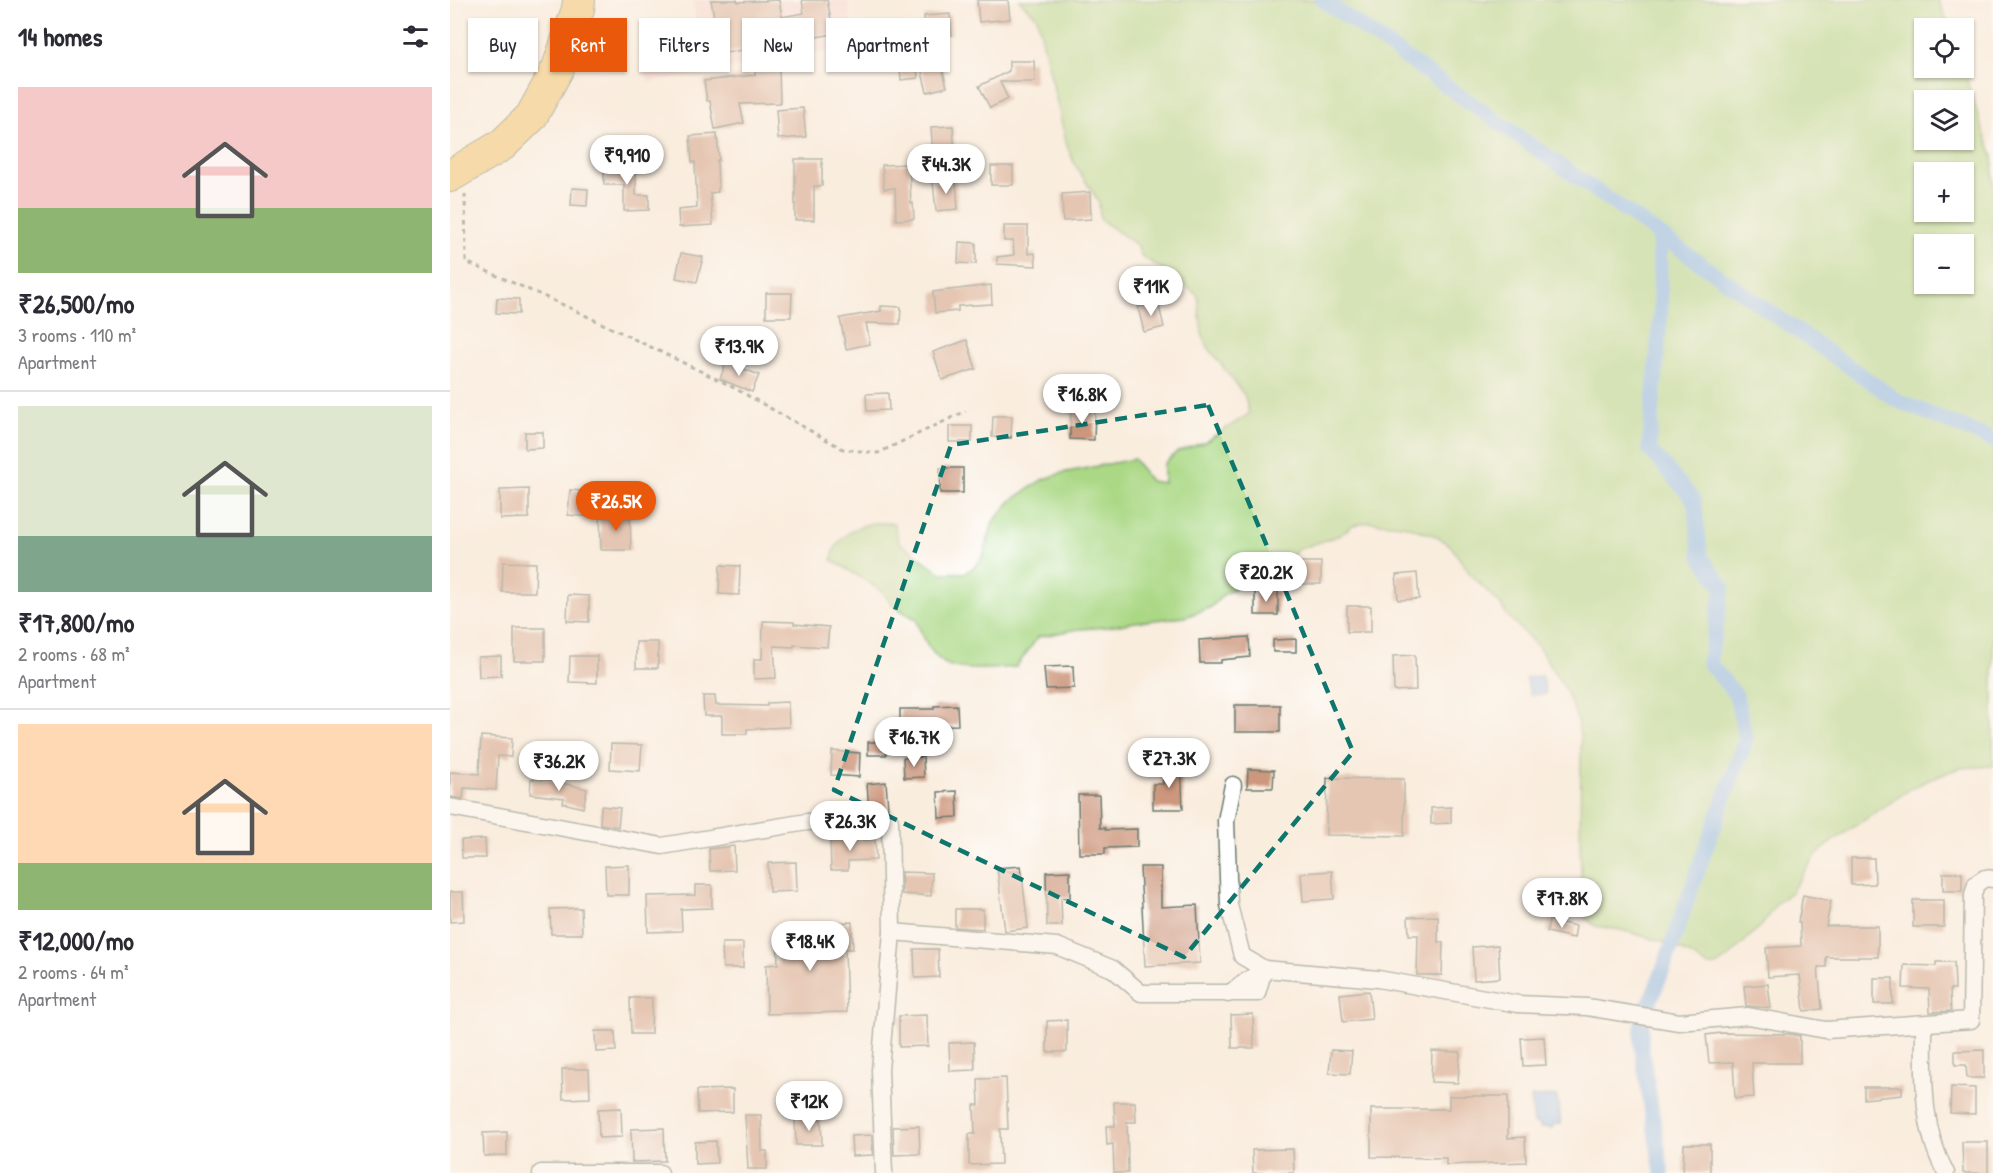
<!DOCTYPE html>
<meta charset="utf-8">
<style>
body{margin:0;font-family:"Patrick Hand",sans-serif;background:#f2f2f3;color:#2b2b33;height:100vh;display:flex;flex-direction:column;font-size:22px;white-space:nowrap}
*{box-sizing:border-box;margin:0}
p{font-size:20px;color:#7c7c81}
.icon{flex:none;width:33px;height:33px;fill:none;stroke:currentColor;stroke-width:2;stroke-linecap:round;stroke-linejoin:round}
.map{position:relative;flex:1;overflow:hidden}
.sheet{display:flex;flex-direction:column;background:#fff;width:450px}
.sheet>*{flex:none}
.hud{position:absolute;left:18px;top:18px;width:570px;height:54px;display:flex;gap:12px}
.controls{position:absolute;left:1464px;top:18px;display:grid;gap:12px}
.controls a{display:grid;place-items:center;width:60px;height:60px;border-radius:0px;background:#fff;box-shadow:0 2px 4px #0004;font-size:30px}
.price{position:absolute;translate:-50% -51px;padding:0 14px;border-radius:21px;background:#fff;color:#222;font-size:20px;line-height:39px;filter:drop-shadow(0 2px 3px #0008)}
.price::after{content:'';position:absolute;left:50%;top:36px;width:18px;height:14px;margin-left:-9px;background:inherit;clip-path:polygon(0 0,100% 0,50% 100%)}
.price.on{background:#ea580c;color:#fff}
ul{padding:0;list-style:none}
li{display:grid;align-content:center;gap:12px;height:318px;padding:0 18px}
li+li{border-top:2px solid #e1e1e2}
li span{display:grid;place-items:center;height:186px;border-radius:0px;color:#555}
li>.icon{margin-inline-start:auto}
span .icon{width:108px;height:108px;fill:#fffc;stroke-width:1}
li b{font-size:26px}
h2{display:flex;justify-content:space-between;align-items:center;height:72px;padding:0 18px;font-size:26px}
.chip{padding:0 21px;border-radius:0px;background:#fff;box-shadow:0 2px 4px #0004;font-size:21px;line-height:54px}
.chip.on{background:#ea580c;color:#fff}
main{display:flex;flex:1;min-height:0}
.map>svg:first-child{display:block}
.built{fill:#f7d0ca}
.green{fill:#abd885;stroke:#658a5c;stroke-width:1.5;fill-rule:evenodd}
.water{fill:#7bb3eb;stroke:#4d7890;stroke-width:1.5}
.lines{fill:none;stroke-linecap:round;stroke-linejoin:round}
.stream{stroke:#7bb3eb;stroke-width:4.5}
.canal{stroke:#7bb3eb;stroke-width:15}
.building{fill:#cd977d}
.street-casing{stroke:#6b7b70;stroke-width:19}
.highway-casing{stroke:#6b7b70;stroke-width:34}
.path{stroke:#6b7b70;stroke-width:3;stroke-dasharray:4.5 4.5;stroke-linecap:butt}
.street{stroke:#fff;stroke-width:16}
.highway{stroke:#f1c369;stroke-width:32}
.marked{fill:none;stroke:#0f766e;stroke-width:4.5;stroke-dasharray:12 8;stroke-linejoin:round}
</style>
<main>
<section class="sheet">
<h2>14 homes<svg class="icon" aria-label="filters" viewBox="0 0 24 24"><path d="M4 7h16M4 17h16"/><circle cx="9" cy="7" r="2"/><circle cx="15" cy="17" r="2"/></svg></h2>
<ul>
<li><span style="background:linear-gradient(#f6c9c9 65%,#8fb573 0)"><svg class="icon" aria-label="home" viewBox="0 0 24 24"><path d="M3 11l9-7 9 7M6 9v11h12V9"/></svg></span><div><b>₹26,500/mo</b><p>3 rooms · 110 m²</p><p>Apartment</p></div></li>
<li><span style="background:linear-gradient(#dfe7d0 70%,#7fa58c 0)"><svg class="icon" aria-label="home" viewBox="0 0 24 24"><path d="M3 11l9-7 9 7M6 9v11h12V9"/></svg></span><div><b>₹17,800/mo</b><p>2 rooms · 68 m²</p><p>Apartment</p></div></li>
<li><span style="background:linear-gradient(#ffd9b3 75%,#8fb573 0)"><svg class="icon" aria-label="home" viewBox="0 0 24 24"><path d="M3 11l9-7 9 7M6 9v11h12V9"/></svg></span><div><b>₹12,000/mo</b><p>2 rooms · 64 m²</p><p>Apartment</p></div></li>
</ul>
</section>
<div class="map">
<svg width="1543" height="1173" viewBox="0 0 1543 1173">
<rect width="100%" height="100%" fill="#fff"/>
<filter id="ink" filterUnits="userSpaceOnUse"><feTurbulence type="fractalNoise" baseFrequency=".0167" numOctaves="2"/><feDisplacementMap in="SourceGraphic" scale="12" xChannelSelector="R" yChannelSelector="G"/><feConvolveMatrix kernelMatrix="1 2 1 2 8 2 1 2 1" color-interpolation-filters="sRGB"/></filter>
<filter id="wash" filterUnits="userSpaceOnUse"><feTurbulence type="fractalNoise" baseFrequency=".008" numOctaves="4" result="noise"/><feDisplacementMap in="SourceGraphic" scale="24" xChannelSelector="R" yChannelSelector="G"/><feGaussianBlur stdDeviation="1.35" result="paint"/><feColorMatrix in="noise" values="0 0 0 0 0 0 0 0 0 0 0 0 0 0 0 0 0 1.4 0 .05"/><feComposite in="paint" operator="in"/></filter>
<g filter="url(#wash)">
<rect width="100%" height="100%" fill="#f9edde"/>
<path class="built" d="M243 0H398L405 47 198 82 187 35 246 24Z"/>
<path class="green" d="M569 0H1488L1500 28H1474V68H1513L1531 124 1543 156V766L1511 768 1489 775 1462 788 1383 841 1365 856 1341 892 1326 904 1314 922 1279 957 1266 966H1257L1243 956 1213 942 1171 930 1145 926 1129 913 1132 901 1130 846 1131 740 1126 715 1114 687 1089 648 1057 615 1050 604 1021 575 1000 545 986 536 953 525 920 522 903 525 890 535 847 550 838 562 807 576 774 594 761 607 735 617 685 622 658 627 629 629 588 637 566 667C548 668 509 673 494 663 480 653 471 635 466 619L443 606 432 591 382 560C382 543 403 527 419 524 426 522 436 523 444 523L449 542 491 573H515L527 565 534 554 543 522 562 500 592 480 612 473 684 459 700 481 714 483V464L727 452 755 442 799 414 795 396 758 347 752 334 748 296 723 275 692 257 688 246 650 219 649 202 625 165 617 146 587 17ZM1474 100H1514V140H1474ZM1474 172H1514V212H1474ZM1474 244H1514V284H1474Z"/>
<g class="water">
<path d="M1092 676 1096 694 1080 695 1076 678Z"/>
<path d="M1107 1096 1111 1124H1104L1102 1128H1090V1124L1084 1123 1081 1097Z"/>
</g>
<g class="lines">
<path class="stream" d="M1198 1005 1208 984"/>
<g class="canal">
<path d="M873 0 1448 401 1543 440"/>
<path d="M1196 1011 1214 967 1255 850 1296 740 1286 695 1259 663 1273 587 1251 557 1244 500 1199 449 1211 310 1209 236"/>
<path d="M1192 1023 1191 1045 1212 1173"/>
</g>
</g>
<g id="blocks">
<g class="building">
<path d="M261 0H287V2L329 0 332 17 354 13 352 0H377L384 34 207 65 202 41 266 29Z"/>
<path d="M527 0H558L560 19 529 22Z"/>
<path d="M500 14 502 35 475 37 474 16Z"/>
<path d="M466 57 468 78 451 80 449 59Z"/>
<path d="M559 61H584L585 82H550L558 99 540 108 529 86 559 71Z"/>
<path d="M491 63 497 87 477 92 471 68Z"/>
<path d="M329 68 330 103 290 104 294 123 265 129 260 101H257L254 81 305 75V69Z"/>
<path d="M353 108 356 137 328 139 326 110Z"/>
<path d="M503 126 505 153 483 155 481 127Z"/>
<path d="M267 134 269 160H267L268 192 260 193 263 225 229 227 228 210 247 208 245 162H242L240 136Z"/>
<path d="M345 159H372V186H364V220H345Z"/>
<path d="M459 164 461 203H463L464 219 446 220 445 188 434 189 432 165Z"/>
<path d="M154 165 186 166V195H199V210L174 211V185H154Z"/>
<rect x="541" y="166" width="22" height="19"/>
<path d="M506 180 508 209 486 211 483 182Z"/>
<path d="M122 188 138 189 137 206 121 205Z"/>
<path d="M640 192 641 219 613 221 612 194Z"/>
<path d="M554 226H578V254L585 253 586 266 547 264V257L564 255 563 241H554Z"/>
<path d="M509 242 526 243V264L508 263Z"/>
<path d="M231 253 253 257 247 282 226 278Z"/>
<path d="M541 285 542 304 508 306V311L485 313 483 292Z"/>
<path d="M316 293H342L341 317H316Z"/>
<path d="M47 298 69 299V314L46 313Z"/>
<path d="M708 302 714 327 694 332 688 307Z"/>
<path d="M431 306 451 307 450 324 416 323 420 344 396 349 390 318 431 311Z"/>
<rect x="285" y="336" width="32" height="20"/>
<path d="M517 340 526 369 492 380 483 352Z"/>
<path d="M276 362 309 375 302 392 270 379Z"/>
<path d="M438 393 439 410 417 411 416 394Z"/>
<path d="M621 410 645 411 644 440 620 439Z"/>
<path d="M543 416H562L561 438 542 437Z"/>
<rect x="499" y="426" width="23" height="16"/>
<path d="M75 432H93V448L75 449Z"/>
<rect x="490" y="468" width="23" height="25"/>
<path d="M79 489V518L50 519V490Z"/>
<path d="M120 490 145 492 143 517 118 515Z"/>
<path d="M150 514H180L181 550H151Z"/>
<path d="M53 562 86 563 85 592H52Z"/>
<rect x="851" y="562" width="20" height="22"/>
<path d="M270 565 290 566 289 595 269 594Z"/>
<path d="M967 573 969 599 948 600 946 575Z"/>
<rect x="805" y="591" width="23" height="24"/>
<path d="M118 595 139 596V622L117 621Z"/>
<rect x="897" y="606" width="24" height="26"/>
<path d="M313 621 344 622V624L379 627 377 647 344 645V647L324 646 326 678 304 679V659H312Z"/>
<rect x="64" y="628" width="31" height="33"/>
<path d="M799 637 800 657 771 660V663H750L749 640Z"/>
<path d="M846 639V652H823V640Z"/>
<rect x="186" y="642" width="22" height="26"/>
<path d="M965 655 966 690 944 691 943 656Z"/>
<path d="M51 656V676L29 677 28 657Z"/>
<path d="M120 656H147V683L119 682Z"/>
<path d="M623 666 624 688 596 689 594 667Z"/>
<path d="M253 696H265L266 705 317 706V703L338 702 339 727 297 729V734H272V716H254Z"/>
<path d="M507 705 508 725 472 726V736H450V709H484V706Z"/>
<rect x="785" y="705" width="45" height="27"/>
<path d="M31 736 62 738 61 757 48 756 46 790 14 788 13 799 0 797V772L29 774Z"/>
<rect x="418" y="742" width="18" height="13"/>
<path d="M161 744 192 745 190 771 160 769Z"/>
<path d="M382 751 410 753 409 777 381 775Z"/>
<path d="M473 757 474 777 454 778 453 758Z"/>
<path d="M731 763 733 809H703V784H713L712 764Z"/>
<path d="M798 769 824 770 823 788H797Z"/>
<path d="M877 778 954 779V836L876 835Z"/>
<path d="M81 779 99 780 137 789 133 808 113 803 114 798 80 794Z"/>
<path d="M436 782 438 808 419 810 417 784Z"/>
<path d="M507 791 508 817 489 818 488 792Z"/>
<path d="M628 795H649L650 828H655V830L687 829V847L655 848V854H629Z"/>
<path d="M151 806 170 808 168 827 150 824Z"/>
<path d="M1001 807V823L981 824V808Z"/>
<path d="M380 837H397V840H425L426 860 398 861V870H381Z"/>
<path d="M35 839 36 858H12L11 840Z"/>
<path d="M284 846 285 870 260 871 259 849Z"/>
<path d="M1401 858H1424L1425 884 1401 885Z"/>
<path d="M346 862 347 891 319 892 318 863Z"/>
<path d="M179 865V895H156L155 866Z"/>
<path d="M571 866 578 928 555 931 547 868Z"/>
<path d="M690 867H711V907L747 905 750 963 695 966Z"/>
<path d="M620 871V898H611L612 926H597L596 872Z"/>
<path d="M882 871 884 899 853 901 851 873Z"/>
<path d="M451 872 482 873 481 896 452 894Z"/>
<rect x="1493" y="873" width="19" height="18"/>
<path d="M245 885H262V908L231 909 232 931 198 932 197 896 245 895Z"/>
<path d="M0 892H13L14 921 0 922Z"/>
<path d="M1353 895 1381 901 1376 926H1428V957H1376V967H1368L1372 1009 1354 1011 1350 975 1318 977 1316 948 1351 946 1350 922H1348Z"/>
<rect x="1463" y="900" width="31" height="27"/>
<path d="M131 908 132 934H101L100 909Z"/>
<path d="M505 909H533V929L505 927Z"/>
<path d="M988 916V942H993L992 975H967L968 935H959L958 917Z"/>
<path d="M1099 920 1126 926 1124 938 1097 932Z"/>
<path d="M402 922 403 949H395L397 1012 317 1014 316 965 328 964 327 936 370 935V923Z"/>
<path d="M272 943H293V968H273Z"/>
<path d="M1048 945 1050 978 1024 980 1022 947Z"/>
<path d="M464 949H488L489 977 465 978Z"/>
<path d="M1486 962H1504L1505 989H1500L1501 1011 1480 1012 1479 989 1453 988 1454 965 1486 966Z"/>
<rect x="1424" y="978" width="19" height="26"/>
<path d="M1318 984 1321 1008 1296 1006 1294 986Z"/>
<path d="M919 991 922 1019 893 1022 890 994Z"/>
<path d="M180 998H202L201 1034H181Z"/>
<path d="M803 1014 804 1048H782L781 1015Z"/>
<path d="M477 1015 478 1046 449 1047V1016Z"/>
<path d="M617 1020V1052H597V1021Z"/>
<path d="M145 1031H165L166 1051 146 1052Z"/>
<path d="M1271 1033 1339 1034 1350 1036V1063H1302L1304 1097 1285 1098 1283 1062 1259 1063 1256 1035Z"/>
<path d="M1094 1037 1096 1065 1073 1066 1071 1038Z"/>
<path d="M524 1042 525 1070 500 1071 499 1043Z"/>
<path d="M881 1050 902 1051 900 1074 879 1073Z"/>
<path d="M1534 1050V1078H1517L1516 1065H1505V1051Z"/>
<path d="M982 1051 1010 1052 1008 1083 981 1082Z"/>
<path d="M112 1069H139L140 1098 113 1099Z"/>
<path d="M556 1078 558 1129H550L551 1164 519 1165V1134H525L524 1105H529L528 1079Z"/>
<path d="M1414 1087H1452V1095L1414 1099Z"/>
<path d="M1501 1087 1525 1088V1114L1500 1113Z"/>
<path d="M283 1089V1112L248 1113 247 1090Z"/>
<path d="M999 1096H1058V1138L1075 1137 1076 1162 996 1165V1158L921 1157V1109H999Z"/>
<path d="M664 1102H685L686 1122H677L678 1173H664L663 1144 657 1145 656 1126H665Z"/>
<path d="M171 1108 172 1137 149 1138 148 1109Z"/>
<path d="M295 1115H311L312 1151H317V1169H298Z"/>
<path d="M371 1119 372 1145H346L345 1120Z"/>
<path d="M469 1126 470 1154 444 1155 443 1127Z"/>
<path d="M214 1128 215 1161 182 1162 181 1129Z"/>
<path d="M57 1132V1155L34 1156 33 1133Z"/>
<path d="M422 1135 423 1155 402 1156 401 1136Z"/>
<path d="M266 1141 267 1163 245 1164V1142Z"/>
<path d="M1512 1142H1538V1173H1513Z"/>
<path d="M1234 1144H1260V1173H1233Z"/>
<path d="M843 1149 844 1173H803L802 1150Z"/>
</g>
</g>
</g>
<g filter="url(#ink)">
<use href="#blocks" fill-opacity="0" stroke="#6b7b70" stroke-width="1.5"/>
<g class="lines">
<defs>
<g id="street">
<path d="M0 807 212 846 357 822 440 821 442 932 607 946 663 969 691 993H807L814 969 928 979 1068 1004 1137 1007 1229 1022 1298 1016 1376 1030 1521 1020 1523 895 1526 884 1535 878 1543 879"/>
<path d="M778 994 814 969 792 956 779 905 776 821 783 785"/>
<path d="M1474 1024C1474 1075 1470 1126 1496 1173"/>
<path d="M91 1173H210"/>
<path d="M434 1173 430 1070 442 932"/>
</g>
<path id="highway" d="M0 176 52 145 81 117 108 68 128 9 129 0"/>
</defs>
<use href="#street" class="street-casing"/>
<use href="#highway" class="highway-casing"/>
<path class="path" d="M15 194 16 262 118 307 277 384 393 449 428 453 516 411"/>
<use href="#street" class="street"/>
<use href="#highway" class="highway"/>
</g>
</g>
<path d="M0 0H1543V1173H0ZM758 405 903 752 734 957 384 790 501 445Z" fill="#f9edde" fill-opacity=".55" fill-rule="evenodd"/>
<path class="marked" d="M758 405 903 752 734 957 384 790 501 445Z"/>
</svg>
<div class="controls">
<a><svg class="icon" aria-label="locate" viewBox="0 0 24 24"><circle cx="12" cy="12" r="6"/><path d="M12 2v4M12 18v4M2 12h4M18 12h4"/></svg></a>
<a><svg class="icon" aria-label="layers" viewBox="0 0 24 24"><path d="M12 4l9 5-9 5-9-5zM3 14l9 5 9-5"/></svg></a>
<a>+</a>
<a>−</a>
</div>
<b class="price" style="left:177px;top:186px">₹9,910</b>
<b class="price" style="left:496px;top:195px">₹44.3K</b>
<b class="price" style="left:701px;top:317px">₹11K</b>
<b class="price" style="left:289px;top:377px">₹13.9K</b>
<b class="price" style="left:632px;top:425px">₹16.8K</b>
<b class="price on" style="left:166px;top:532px">₹26.5K</b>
<b class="price" style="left:816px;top:603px">₹20.2K</b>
<b class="price" style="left:464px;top:768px">₹16.7K</b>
<b class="price" style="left:719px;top:789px">₹27.3K</b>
<b class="price" style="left:109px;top:792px">₹36.2K</b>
<b class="price" style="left:400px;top:852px">₹26.3K</b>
<b class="price" style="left:1112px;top:929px">₹17.8K</b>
<b class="price" style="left:360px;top:972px">₹18.4K</b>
<b class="price" style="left:359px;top:1132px">₹12K</b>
<div class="hud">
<a class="chip">Buy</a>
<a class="chip on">Rent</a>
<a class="chip">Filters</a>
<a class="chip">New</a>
<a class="chip">Apartment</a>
</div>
</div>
</main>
